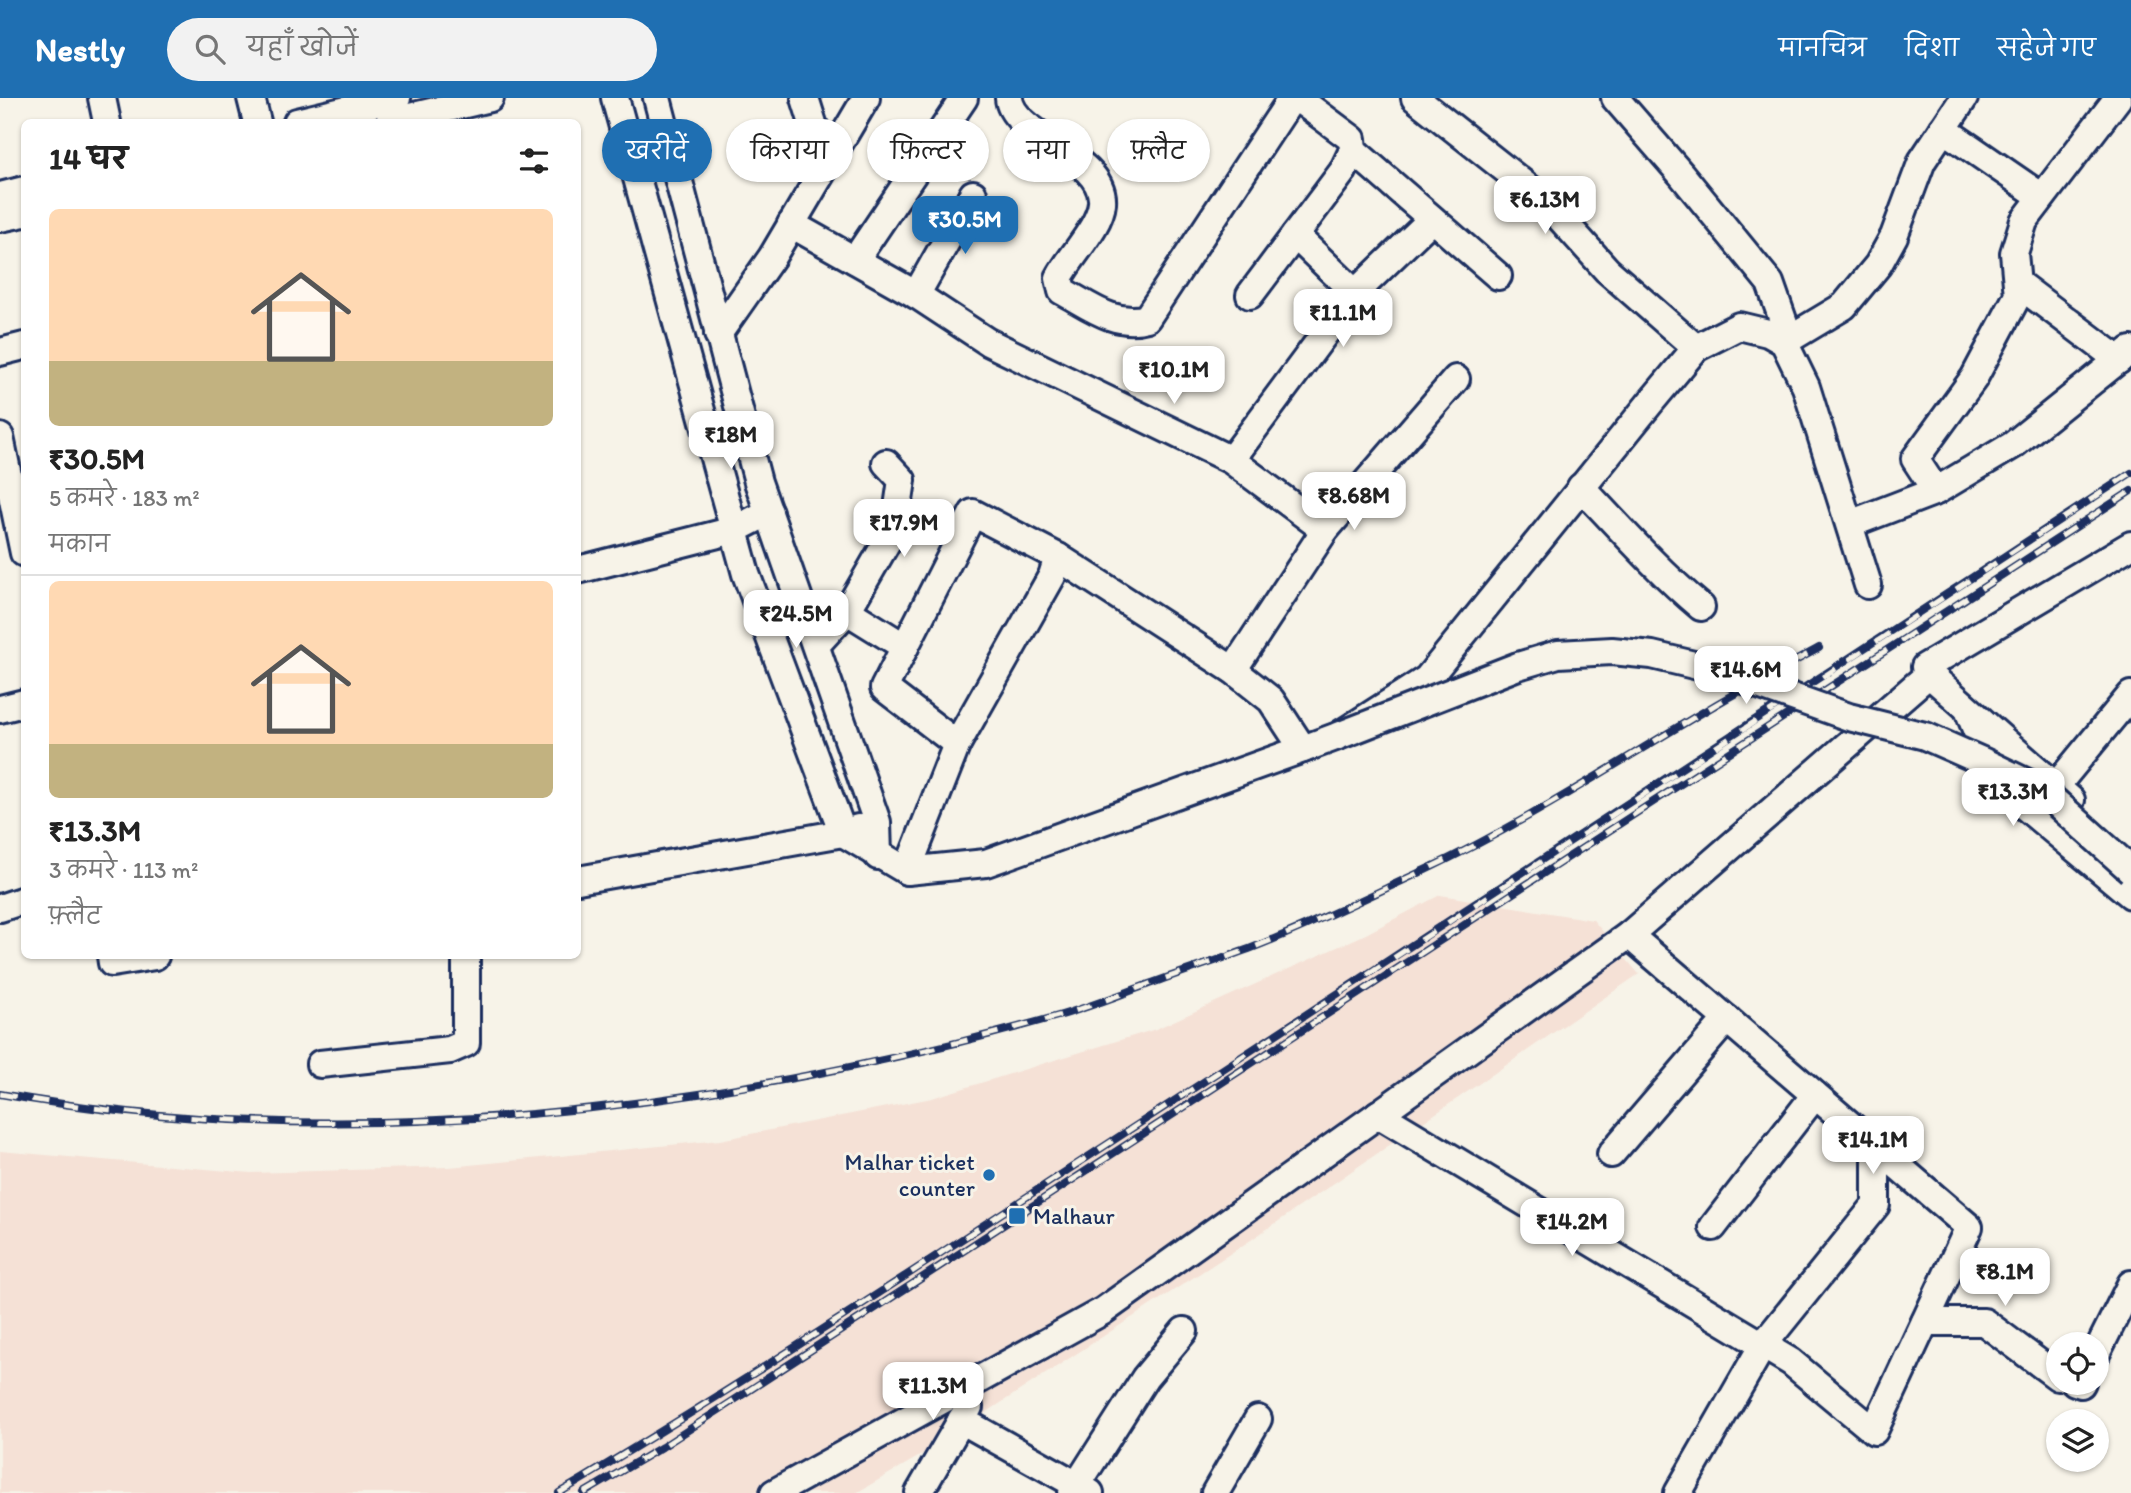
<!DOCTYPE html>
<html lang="hi">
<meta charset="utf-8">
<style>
body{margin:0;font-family:Itim,"Playpen Sans Deva",sans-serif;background:#f2f2f2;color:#222;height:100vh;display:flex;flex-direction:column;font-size:26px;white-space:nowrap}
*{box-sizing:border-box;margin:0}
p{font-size:23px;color:#767676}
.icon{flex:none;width:38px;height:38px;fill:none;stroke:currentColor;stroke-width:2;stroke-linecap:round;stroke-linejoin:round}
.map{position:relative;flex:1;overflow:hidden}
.details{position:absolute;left:21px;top:21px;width:560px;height:840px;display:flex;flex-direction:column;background:#fff;border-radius:10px;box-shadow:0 2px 5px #0004}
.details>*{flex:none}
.hud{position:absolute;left:602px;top:21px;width:665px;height:63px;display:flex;gap:14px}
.buttons{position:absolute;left:2046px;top:1234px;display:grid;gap:14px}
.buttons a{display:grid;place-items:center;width:63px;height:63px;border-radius:50%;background:#fff;box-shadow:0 2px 5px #0004;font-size:35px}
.price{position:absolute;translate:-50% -60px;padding:0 16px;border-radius:14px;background:#fff;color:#222;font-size:23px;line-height:46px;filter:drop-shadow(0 2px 4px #0008)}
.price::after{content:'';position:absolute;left:50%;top:42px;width:21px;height:16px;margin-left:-10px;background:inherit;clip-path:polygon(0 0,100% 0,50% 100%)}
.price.on{background:#1f6fb2;color:#fff}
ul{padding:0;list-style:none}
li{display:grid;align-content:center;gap:14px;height:371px;padding:0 28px}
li+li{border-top:2px solid #e0e0e0}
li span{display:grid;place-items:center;height:217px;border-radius:10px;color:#555}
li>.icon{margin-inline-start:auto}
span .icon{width:126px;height:126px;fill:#fffc;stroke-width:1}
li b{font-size:30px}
h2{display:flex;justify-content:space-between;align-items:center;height:84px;padding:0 28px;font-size:30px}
.tag{padding:0 24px;border-radius:32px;background:#fff;box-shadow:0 2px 5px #0004;font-size:24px;line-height:63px}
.tag.on{background:#1f6fb2;color:#fff}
header{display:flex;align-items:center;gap:42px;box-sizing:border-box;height:98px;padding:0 35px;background:#1f6fb2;color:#fff}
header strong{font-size:33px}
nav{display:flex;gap:38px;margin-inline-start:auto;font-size:24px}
.search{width:490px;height:63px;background:#f2f2f2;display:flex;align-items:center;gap:18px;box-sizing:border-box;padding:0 24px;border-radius:38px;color:#767676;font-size:26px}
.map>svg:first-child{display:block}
.built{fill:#f5e1d6}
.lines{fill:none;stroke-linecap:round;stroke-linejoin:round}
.minor-casing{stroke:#1b2f5e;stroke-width:32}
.minor{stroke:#f7f3e8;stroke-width:26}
.rail-casing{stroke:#1b2f5e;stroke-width:8}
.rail{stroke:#f7f3e8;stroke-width:5;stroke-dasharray:16;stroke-linecap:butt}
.minor-bridge-casing{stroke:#1b2f5e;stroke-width:32;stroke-linecap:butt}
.minor-bridge{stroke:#f7f3e8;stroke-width:26}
.poi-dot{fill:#1f6fb2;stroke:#f7f3e8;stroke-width:2.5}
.labels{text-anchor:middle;stroke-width:6;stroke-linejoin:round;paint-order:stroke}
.poi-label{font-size:23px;fill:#1b2f5e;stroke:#f7f3e8;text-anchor:end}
</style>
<header>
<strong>Nestly</strong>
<div class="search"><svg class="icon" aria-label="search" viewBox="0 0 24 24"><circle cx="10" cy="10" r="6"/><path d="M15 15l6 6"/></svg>यहाँ खोजें</div>
<nav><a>मानचित्र</a><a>दिशा</a><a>सहेजे गए</a></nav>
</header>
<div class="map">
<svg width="2131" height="1395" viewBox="0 0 2131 1395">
<rect width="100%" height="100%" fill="#f7f3e8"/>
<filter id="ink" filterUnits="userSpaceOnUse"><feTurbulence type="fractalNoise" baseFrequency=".0143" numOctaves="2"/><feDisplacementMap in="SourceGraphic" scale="14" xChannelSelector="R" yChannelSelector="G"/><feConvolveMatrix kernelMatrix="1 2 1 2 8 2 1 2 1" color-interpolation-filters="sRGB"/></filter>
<g filter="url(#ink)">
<path class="built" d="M1440 797 1593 822 1639 876 1251 1142 918 1359 856 1395H0V1053L251 1075 449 1069 720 1042 932 1000 1156 931 1364 837Z"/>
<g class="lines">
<defs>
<g id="minor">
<path d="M102 0 107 24"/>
<path d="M251 0 257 24"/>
<path d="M615 0 746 476 843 735 907 773 986 765 1303 651 1338 638 1427 581 1650 305 1696 250 1739 228 1768 235 1784 244 1806 289 1868 487"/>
<path d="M657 0 758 384 877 724 878 758"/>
<path d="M805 0 826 67"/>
<path d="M1009 0C1011 37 1106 59 1102 105 1100 129 1070 158 1059 180L1062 193C1090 208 1115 229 1147 220L1292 0"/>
<path d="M1415 0 1543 101 1607 172 1696 250"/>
<path d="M1615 0 1681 76 1770 185 1784 225V244"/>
<path d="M297 24 397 0"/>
<path d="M389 24 490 0"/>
<path d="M1943 31 2042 99"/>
<path d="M1353 52 1498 178"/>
<path d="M0 98 24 92"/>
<path d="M0 120 24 115"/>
<path d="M791 126 915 196 988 244 1231 362 1325 432"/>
<path d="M1295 137 1355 195"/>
<path d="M855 162 964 0"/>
<path d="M2017 185 2119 262"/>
<path d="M916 197 973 96"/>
<path d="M1250 197 1343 73 1353 52 1352 41 1297 0"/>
<path d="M718 236 772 159 866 0"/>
<path d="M1784 244 1844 208 1878 167 1894 138 1922 63 1964 0"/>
<path d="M0 254 24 248"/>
<path d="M0 339 24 455"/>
<path d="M1231 362 1355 195 1432 121"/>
<path d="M1581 389C1620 430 1658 473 1701 509"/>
<path d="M1936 393 1915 361 1974 280 2018 197 2014 155 2024 123 2118 0"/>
<path d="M1850 426 1936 393 2013 347 2131 252"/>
<path d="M578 472 734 432 769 414"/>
<path d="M847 513 905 549"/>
<path d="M816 547 847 513 895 430 902 382 886 365"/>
<path d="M1233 572 1325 432 1456 281"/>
<path d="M0 611 24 605"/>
<path d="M1969 614 1998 686 2131 797"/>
<path d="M957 646 884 590 973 415 1058 459 1233 572 1271 602 1303 651"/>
<path d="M2056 688 2131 597"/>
<path d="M2071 702 1929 576 1925 569 2131 447"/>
<path d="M907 773 957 646 1052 478 1058 459"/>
<path d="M578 782 843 735 858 730"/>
<path d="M0 810 24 802"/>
<path d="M111 858 112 865 155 858"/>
<path d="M320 966 450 952 466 945V858"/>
<path d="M1378 1016 1791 1264 1874 1333 1969 1129 1629 837"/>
<path d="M1611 1056 1727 921"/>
<path d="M1713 1129 1815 997"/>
<path d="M1925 1224H1984L2058 1279"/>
<path d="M2096 1256 2131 1186"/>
<path d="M2075 1284 2081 1286 2082 1284"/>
<path d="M961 1322 1077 1387 1072 1395"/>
<path d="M774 1395 1103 1213 1629 837 1929 576"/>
<path d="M919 1395 969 1309"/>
<path d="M1090 1395 1077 1387 1145 1280 1184 1233"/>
<path d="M1215 1395 1258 1321"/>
<path d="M1678 1395 1763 1247 1876 1107V1049"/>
</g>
</defs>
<use href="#minor" class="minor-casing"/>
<use href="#minor" class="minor"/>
<defs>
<g id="rail">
<path d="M0 996C348 1058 720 1013 1058 918 1089 909 1119 897 1149 886 1182 874 1216 863 1249 851 1309 828 1367 799 1425 772 1524 726 1616 665 1710 610 1745 589 1783 570 1819 550"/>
<path d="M559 1395C775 1267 983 1126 1194 990 1507 786 1820 582 2131 375"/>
<path d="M584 1395 662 1349 2131 393"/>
</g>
</defs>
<use href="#rail" class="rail-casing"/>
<use href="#rail" class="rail"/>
<defs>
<path id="minor-bridge" d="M1338 638 1518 568 1558 556 1612 553 1652 557 1719 573 1849 619 1925 638 1984 664 2042 692 2131 772"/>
</defs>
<use href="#minor-bridge" class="minor-bridge-casing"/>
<use href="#minor-bridge" class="minor-bridge"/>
</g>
</g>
<g class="poi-dot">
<circle cx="989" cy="1077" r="7"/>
<rect x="1008" y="1109" width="18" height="18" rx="3.5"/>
</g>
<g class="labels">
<g class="poi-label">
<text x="975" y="1072">Malhar ticket<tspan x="975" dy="26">counter</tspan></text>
<text x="1033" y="1126" text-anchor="start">Malhaur</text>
</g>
</g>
</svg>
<div class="buttons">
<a><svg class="icon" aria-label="locate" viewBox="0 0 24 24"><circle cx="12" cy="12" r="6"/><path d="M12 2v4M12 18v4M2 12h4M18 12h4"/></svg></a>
<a><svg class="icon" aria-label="layers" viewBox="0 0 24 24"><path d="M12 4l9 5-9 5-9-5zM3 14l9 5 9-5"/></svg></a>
</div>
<b class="price" style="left:1545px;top:138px">₹6.13M</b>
<b class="price on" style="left:965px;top:158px">₹30.5M</b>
<b class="price" style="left:1343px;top:251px">₹11.1M</b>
<b class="price" style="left:1174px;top:308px">₹10.1M</b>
<b class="price" style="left:731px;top:373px">₹18M</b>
<b class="price" style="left:1354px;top:434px">₹8.68M</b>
<b class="price" style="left:904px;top:461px">₹17.9M</b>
<b class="price" style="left:796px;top:552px">₹24.5M</b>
<b class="price" style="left:1746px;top:608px">₹14.6M</b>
<b class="price" style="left:2013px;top:730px">₹13.3M</b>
<b class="price" style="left:1873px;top:1078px">₹14.1M</b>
<b class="price" style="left:1572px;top:1160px">₹14.2M</b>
<b class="price" style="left:2005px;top:1210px">₹8.1M</b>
<b class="price" style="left:933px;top:1324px">₹11.3M</b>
<div class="hud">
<a class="tag on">खरीदें</a>
<a class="tag">किराया</a>
<a class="tag">फ़िल्टर</a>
<a class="tag">नया</a>
<a class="tag">फ़्लैट</a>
</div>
<section class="details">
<h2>14 घर<svg class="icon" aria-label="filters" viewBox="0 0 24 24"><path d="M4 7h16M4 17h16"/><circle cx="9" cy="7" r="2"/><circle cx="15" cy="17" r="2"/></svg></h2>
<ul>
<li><span style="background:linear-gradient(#ffd9b3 70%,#c2b280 0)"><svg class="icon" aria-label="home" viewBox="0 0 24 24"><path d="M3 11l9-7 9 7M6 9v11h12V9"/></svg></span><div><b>₹30.5M</b><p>5 कमरे · 183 m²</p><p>मकान</p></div></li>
<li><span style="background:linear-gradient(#ffd9b3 75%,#c2b280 0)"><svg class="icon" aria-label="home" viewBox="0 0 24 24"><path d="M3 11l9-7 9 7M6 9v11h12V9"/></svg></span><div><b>₹13.3M</b><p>3 कमरे · 113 m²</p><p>फ़्लैट</p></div></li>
</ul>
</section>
</div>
